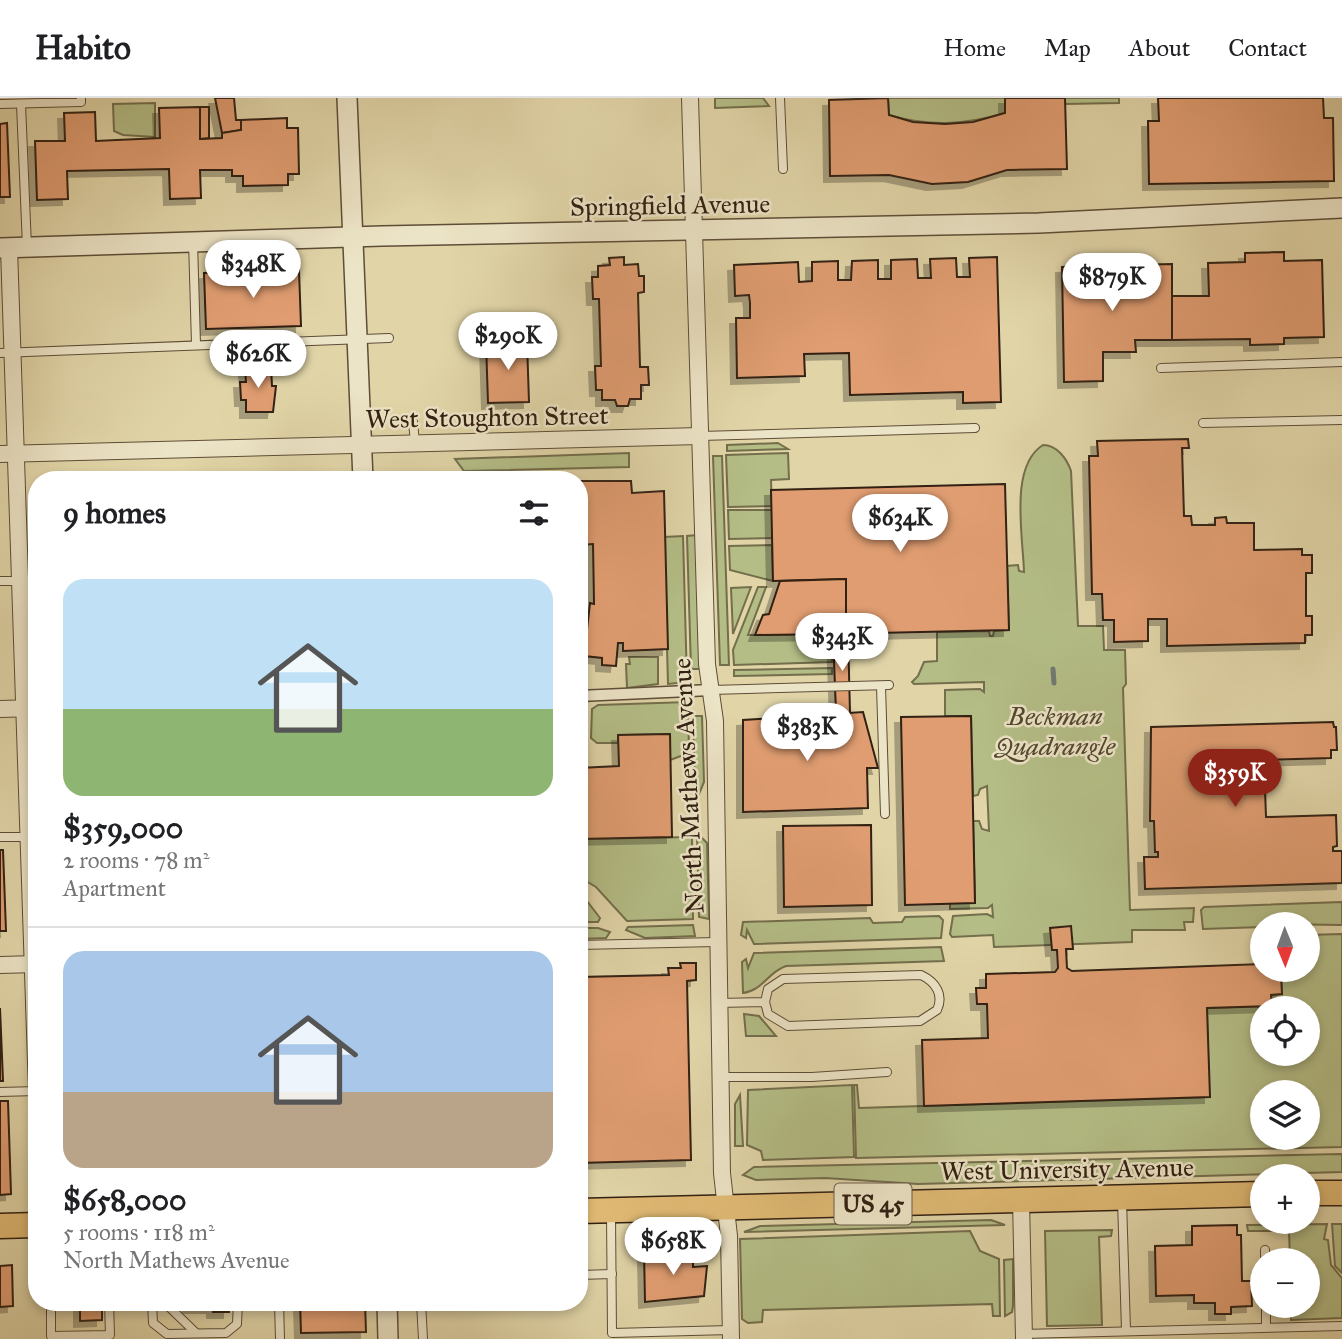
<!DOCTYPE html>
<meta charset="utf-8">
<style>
body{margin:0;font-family:"IM FELL Great Primer",serif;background:#f2f2f2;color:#202124;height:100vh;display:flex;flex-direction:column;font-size:26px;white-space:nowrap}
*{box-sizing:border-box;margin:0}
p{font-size:23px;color:#757577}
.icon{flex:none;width:38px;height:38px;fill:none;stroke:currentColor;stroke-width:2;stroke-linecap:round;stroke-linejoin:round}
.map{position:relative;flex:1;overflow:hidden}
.drawer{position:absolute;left:28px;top:373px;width:560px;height:840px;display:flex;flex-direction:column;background:#fff;border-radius:28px;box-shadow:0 4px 10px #0003}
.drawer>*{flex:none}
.needle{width:46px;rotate:179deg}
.controls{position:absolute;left:1250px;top:814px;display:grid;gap:14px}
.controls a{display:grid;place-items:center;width:70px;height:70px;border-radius:50%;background:#fff;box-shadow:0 4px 10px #0003;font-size:35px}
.price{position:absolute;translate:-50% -60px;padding:0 16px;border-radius:24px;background:#fff;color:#222;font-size:23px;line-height:46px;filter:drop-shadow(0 2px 4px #0008)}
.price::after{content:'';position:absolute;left:50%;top:42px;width:21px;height:16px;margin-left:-10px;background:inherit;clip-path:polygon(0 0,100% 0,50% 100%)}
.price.active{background:#8f2418;color:#fff}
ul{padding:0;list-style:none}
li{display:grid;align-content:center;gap:14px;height:371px;padding:0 35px}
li+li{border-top:2px solid #e0e0e0}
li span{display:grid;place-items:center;height:217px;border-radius:21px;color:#555}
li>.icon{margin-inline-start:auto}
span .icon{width:126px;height:126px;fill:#fffc;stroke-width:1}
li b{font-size:30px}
h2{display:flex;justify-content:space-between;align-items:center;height:84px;padding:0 35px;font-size:30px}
header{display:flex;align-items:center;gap:42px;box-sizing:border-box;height:98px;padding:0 35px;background:#fff;border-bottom:2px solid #e0e0e0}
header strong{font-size:33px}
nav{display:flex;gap:38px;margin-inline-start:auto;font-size:24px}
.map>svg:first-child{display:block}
.green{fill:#b4bd86;stroke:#736e4c;stroke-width:2;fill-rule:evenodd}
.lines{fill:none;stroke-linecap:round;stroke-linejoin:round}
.stream{stroke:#707a73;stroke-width:5}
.building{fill:#e09d71;stroke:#322012;stroke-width:2;filter:url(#shadow)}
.service-casing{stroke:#5e4d38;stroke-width:10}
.pedestrian-casing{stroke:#5e4d38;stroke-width:13}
.minor-casing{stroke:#5e4d38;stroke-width:18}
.tertiary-casing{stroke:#5e4d38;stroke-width:22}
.primary-casing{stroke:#322012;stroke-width:27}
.service{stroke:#ece4c6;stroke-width:8}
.pedestrian{stroke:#ece4c6;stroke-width:10}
.minor{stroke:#ece4c6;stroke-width:16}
.tertiary{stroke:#ece4c6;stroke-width:19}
.primary{stroke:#e0ba74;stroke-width:24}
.labels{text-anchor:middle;stroke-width:5;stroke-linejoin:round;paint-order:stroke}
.shield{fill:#ece4c6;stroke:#6a5b48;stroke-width:2}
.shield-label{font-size:24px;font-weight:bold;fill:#322012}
.street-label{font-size:26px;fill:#322012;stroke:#ece4c6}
.park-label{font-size:26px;font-style:italic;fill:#52472f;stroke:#ece4c6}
</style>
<header>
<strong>Habito</strong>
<nav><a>Home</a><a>Map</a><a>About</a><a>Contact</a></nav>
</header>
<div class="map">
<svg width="1342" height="1241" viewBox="0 0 1342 1241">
<defs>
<filter id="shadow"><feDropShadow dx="-6" dy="6" stdDeviation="0" flood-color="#0004"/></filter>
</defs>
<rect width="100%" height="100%" fill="#e1d5a8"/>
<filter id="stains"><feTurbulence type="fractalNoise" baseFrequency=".00286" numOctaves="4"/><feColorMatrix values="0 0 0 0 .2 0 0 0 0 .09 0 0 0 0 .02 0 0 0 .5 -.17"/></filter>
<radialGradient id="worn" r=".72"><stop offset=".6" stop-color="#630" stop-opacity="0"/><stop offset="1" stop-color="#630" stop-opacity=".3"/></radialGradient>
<g class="green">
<path d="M715 0H763L769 8 715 10Z"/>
<path d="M888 0H1005V15C965 27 929 29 889 17Z"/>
<path d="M1065 0H1119V5L1065 6Z"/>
<path d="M155 5V39L123 37 114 33 113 6Z"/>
<path d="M778 345 788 351 727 353V347Z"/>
<path d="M1043 347C1057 347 1067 361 1071 373L1078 528H1103L1104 552H1125L1126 586 1123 590 1130 812 1194 810 1193 824H1184L1185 832H1132V844L994 849 993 837 952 839 950 836 953 818 987 816 993 819 992 807 988 810 950 811V805H975L973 723H979L982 731 989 733 987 688 980 691 978 697 973 698 971 618H945V592L980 591 984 594V584L914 586 912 584 918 578 924 564 937 563V534L989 533 990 538H993L994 533 1009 532 1007 468 1018 467 1019 473 1024 474C1023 438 1009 368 1043 347Z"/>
<path d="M629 355V369L464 373 455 361Z"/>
<path d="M788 355 789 381 771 382 772 408 728 409 726 357Z"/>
<path d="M713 358H722L729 567H720Z"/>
<path d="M728 412H772V440L729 441Z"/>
<path d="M697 437 701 571H691L687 438Z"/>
<path d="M683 438 687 584 668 586 664 439Z"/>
<path d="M772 447 773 483 730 472 729 448Z"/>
<path d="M751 489 733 536 731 490Z"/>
<path d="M758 489H766L748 537 831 536 832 564 734 567 733 552Z"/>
<path d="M629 559H658V586L627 590 626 566H630Z"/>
<path d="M832 570V576L734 578V572Z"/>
<path d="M688 604 689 655 670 662 669 636 618 637V645H597L591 640 592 611 598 607Z"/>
<path d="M693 618H702L704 684 699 696 695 693Z"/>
<path d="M697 735 707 745 709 821 699 819Z"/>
<path d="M692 739 693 821 627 823 596 789 579 779V741Z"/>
<path d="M579 800 587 803 600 820 598 824H579Z"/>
<path d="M1342 804V827L1262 826V829L1203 831 1201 812 1204 809Z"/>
<path d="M939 818 943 822 941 840 754 846 747 832 746 840 741 837 743 824 870 820 873 825 902 824 905 819Z"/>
<path d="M693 827 695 838 645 840 626 832 628 829Z"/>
<path d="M579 830H598L610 834 606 840 579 841Z"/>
<path d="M1342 836V1049L856 1060 854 987H857L859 1010 1209 999 1207 910 1272 908 1271 897 1282 896 1281 878H1272V872H1307V837ZM1262 910H1307V956H1262ZM1262 994H1307V1040H1262Z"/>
<path d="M941 849 944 863 786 868C768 874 762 893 743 895L742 864 746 861 748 870 754 855Z"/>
<path d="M744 916 759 918 776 938H746Z"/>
<path d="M852 987 854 1059 763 1062 761 1053 747 1047 748 992Z"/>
<path d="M740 997 743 1048H735V1006Z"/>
<path d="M1342 1056V1074L918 1086 825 1080 756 1082 743 1077 754 1069Z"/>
<path d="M991 1122 1005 1127 744 1134 760 1128Z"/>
<path d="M1327 1126 1324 1141 1328 1142 1331 1167 1342 1180V1220L1291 1222V1208H1307V1162H1290L1289 1133H1248L1247 1127Z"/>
<path d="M1332 1126H1342V1175L1335 1168Z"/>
<path d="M1112 1132 1111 1138 1099 1139 1102 1227 1047 1228 1045 1133Z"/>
<path d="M970 1133 980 1153 999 1161 1000 1218H993L992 1206 763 1212 762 1224 748 1225 742 1221 740 1141Z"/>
<path d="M1013 1161V1208L1012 1214 1005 1218 1004 1162Z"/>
</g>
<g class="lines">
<path class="stream" d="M1053 571 1054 585"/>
</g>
<g class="building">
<path d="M215 0H234L236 22H241V32L222 35Z"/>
<path d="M888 0 889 17 913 24 945 26 973 24 1005 15V0H1065L1067 71 1007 72 968 84 932 86 889 77 830 78 829 2Z"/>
<path d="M1158 0H1323L1324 20H1333L1334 83 1149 86 1148 23H1159Z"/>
<path d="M200 9V41L222 40V35L241 32V22L287 20V30H298L299 76H288V87L243 88V78H232V72H200L201 100 170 101 169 71 67 73 68 101 37 102 35 43H65L64 15 95 14 96 43 160 40 159 10Z"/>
<path d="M200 9H209V40L200 41Z"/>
<path d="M7 25 10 99H0V26Z"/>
<path d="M1284 154V163L1322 162 1324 239 1284 240V246L1250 247V241L1172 242V198H1209L1208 165 1245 164V155Z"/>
<path d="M624 159V167L638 166 639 178H644V194L638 195 640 269H648L649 287H641V301H630L628 308H617L615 302H602V292H596L595 268H601L599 201H593L592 179H598V168L610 167 609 160Z"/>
<path d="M997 159 1001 304 963 305V294L850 297 849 255 804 256 805 278 737 280 736 220H750V205L749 197 735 198 734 167 798 164 799 184 812 183V164L838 163V182H851L852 163 878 162V181H891V162L917 161 918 180H931L930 161 956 160 957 179H970L969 160Z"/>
<path d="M1129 163V167L1172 166V242H1135L1136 254H1103V283L1064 284 1062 169 1111 168V164Z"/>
<path d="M299 172 301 228 206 231 204 175Z"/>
<path d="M527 244 529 304 488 305 486 245Z"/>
<path d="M271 269 272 288H276L273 314H246V302H241L240 284H246L245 270Z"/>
<path d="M1188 341 1189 350H1182L1184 418H1191L1192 427H1215V420L1226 419 1227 425H1254V452L1302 451V457H1312V475H1306V518H1312V537H1305V545L1167 548V521H1148V543L1114 544V522H1103L1102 496H1092L1089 358H1098L1097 343Z"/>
<path d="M579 383H631L632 395 664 393 668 551 623 553V545H618L616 568 602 567V560L584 558 590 505 594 506 593 446 579 447Z"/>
<path d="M1005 386 1009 532 833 536 839 518H846V481L773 483 771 392Z"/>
<path d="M846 481V518H839L833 536 755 537 763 517 769 516 780 483Z"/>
<path d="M848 535 850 615H836L833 536Z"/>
<path d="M863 614 878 670H867L868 710 743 714V622Z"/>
<path d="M971 618 975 805 905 807 901 619Z"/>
<path d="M1333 624 1334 629H1336L1337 652H1331V660L1264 662 1266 719 1336 717 1337 748 1333 749V753H1342V785L1145 791 1144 759H1158V754H1155L1154 723H1150L1151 629Z"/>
<path d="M670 636 672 739 579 741V670L619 668 618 637Z"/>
<path d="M871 727 872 807 784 809 783 728Z"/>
<path d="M0 752H3L6 833H0Z"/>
<path d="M1071 828 1073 851H1066L1067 870 1072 873 1262 866V872H1272V878L1281 877 1282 896 1271 897 1272 908 1207 910 1210 999 924 1008 922 942 988 940 987 906H977L976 890H986V876L1055 874 1058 870 1057 852H1052L1050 830Z"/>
<path d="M680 865H696V882L687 883 691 1062 579 1065V879L669 877 668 870H681Z"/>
<path d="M0 910 3 983H0Z"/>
<path d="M0 1003H8L11 1096 0 1097Z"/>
<path d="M1237 1127V1137H1241L1242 1183H1251L1252 1208 1231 1209V1216H1215V1205H1194V1197L1156 1198 1155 1148 1192 1147V1128Z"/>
<path d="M693 1154V1169L707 1168 704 1198 645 1204 644 1155Z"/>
<path d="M12 1167 13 1208 0 1209V1168Z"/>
<path d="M80 1204H102V1222L80 1223Z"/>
<path d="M189 1204H229V1214H213V1209H189Z"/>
<path d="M300 1204H365L366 1234 301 1235Z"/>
</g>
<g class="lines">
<defs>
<g id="service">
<path d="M780 0 783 71"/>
<path d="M0 6 81 4V0"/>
<path d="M21 6 27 149"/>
<path d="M193 143 196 246"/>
<path d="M0 255 389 240"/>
<path d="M1161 270 1342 264"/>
<path d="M413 324 415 345"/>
<path d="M1203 325 1342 322"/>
<path d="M700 338 975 330"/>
<path d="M0 483H37"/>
<path d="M881 588 885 716"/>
<path d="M711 592 889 587"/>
<path d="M0 739H29"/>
<path d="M579 847 716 844"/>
<path d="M718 905 765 904 768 916 788 928 920 923 937 912C944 897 936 884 921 877L783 881 768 891 765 904"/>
<path d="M720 979H812L887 974"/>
<path d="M0 994 37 993"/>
<path d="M1122 1102 1126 1232"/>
<path d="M611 1116 612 1235 731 1232"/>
<path d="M1265 1152V1162"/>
<path d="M579 1177 612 1176"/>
<path d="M51 1204V1238L110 1237 109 1204"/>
<path d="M152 1204 153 1225 167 1236 226 1235 237 1226 238 1204"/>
<path d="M164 1204 196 1235"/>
<path d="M279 1204 280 1241"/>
<path d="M421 1204 423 1241"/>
<path d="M1266 1208V1229"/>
<path d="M1023 1236 1342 1228"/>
</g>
<path id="pedestrian" d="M579 598 711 592"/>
<g id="minor">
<path d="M690 0 707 566 715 623 722 1075 729 1138 731 1241"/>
<path d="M9 150 37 995"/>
<path d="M0 356 700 338"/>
<path d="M0 611 37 610"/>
<path d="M0 867 37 866"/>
<path d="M1021 1102 1024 1241"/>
</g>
<g id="tertiary">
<path d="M347 0 363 382"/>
<path d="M0 150 382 138 1039 125 1342 110"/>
<path d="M387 1204 388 1241"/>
</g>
<g id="primary">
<path d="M1307 1095H1342"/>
<path d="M579 1113 1262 1096"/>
<path d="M0 1128 37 1127"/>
</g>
</defs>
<use href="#service" class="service-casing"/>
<use href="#pedestrian" class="pedestrian-casing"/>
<use href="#minor" class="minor-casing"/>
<use href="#tertiary" class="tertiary-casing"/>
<use href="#primary" class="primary-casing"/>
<use href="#service" class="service"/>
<use href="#pedestrian" class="pedestrian"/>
<use href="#minor" class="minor"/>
<use href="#tertiary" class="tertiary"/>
<use href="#primary" class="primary"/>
</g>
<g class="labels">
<rect class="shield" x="834.5" y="1085.5" width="77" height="41" rx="5"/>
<g class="shield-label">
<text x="873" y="1114">US 45</text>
</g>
<g class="street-label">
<text transform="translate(670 107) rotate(-1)" y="9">Springfield Avenue</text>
<text transform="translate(487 319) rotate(-1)" y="9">West Stoughton Street</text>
<text transform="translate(688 688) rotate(-93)" y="9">North Mathews Avenue</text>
<text transform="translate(1067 1071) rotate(-1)" y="9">West University Avenue</text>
</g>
<g class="park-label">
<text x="1055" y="627">Beckman<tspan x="1055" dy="30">Quadrangle</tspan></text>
</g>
</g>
<rect width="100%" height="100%" filter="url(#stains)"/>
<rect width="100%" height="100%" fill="url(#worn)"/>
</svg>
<div class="controls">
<a><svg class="needle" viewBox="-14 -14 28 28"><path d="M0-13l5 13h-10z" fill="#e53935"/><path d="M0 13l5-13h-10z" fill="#757577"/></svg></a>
<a><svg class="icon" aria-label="locate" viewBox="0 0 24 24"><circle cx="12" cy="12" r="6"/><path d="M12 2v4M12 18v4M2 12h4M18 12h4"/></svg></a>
<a><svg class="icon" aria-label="layers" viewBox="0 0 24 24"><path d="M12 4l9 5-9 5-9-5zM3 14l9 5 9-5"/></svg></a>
<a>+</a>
<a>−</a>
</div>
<b class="price" style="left:253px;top:202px">$348K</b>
<b class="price" style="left:1112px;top:215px">$879K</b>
<b class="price" style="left:508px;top:274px">$290K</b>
<b class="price" style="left:258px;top:292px">$626K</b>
<b class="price" style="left:900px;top:456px">$634K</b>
<b class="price" style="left:842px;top:575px">$343K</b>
<b class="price" style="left:807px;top:665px">$383K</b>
<b class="price active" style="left:1235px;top:711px">$359K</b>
<b class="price" style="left:673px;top:1179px">$658K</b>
<section class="drawer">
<h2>9 homes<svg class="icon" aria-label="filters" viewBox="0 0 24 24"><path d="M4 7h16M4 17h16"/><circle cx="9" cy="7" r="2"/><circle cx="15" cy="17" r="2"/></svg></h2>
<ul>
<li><span style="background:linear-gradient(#bfe0f5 60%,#8fb573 0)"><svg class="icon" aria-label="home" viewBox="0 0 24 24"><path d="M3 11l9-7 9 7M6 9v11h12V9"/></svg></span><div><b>$359,000</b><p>2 rooms · 78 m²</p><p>Apartment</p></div></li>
<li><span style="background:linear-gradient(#a9c7e8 65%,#b9a48a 0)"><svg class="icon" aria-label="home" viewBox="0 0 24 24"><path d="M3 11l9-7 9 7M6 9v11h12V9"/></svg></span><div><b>$658,000</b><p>5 rooms · 118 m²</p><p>North Mathews Avenue</p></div></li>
</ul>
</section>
</div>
